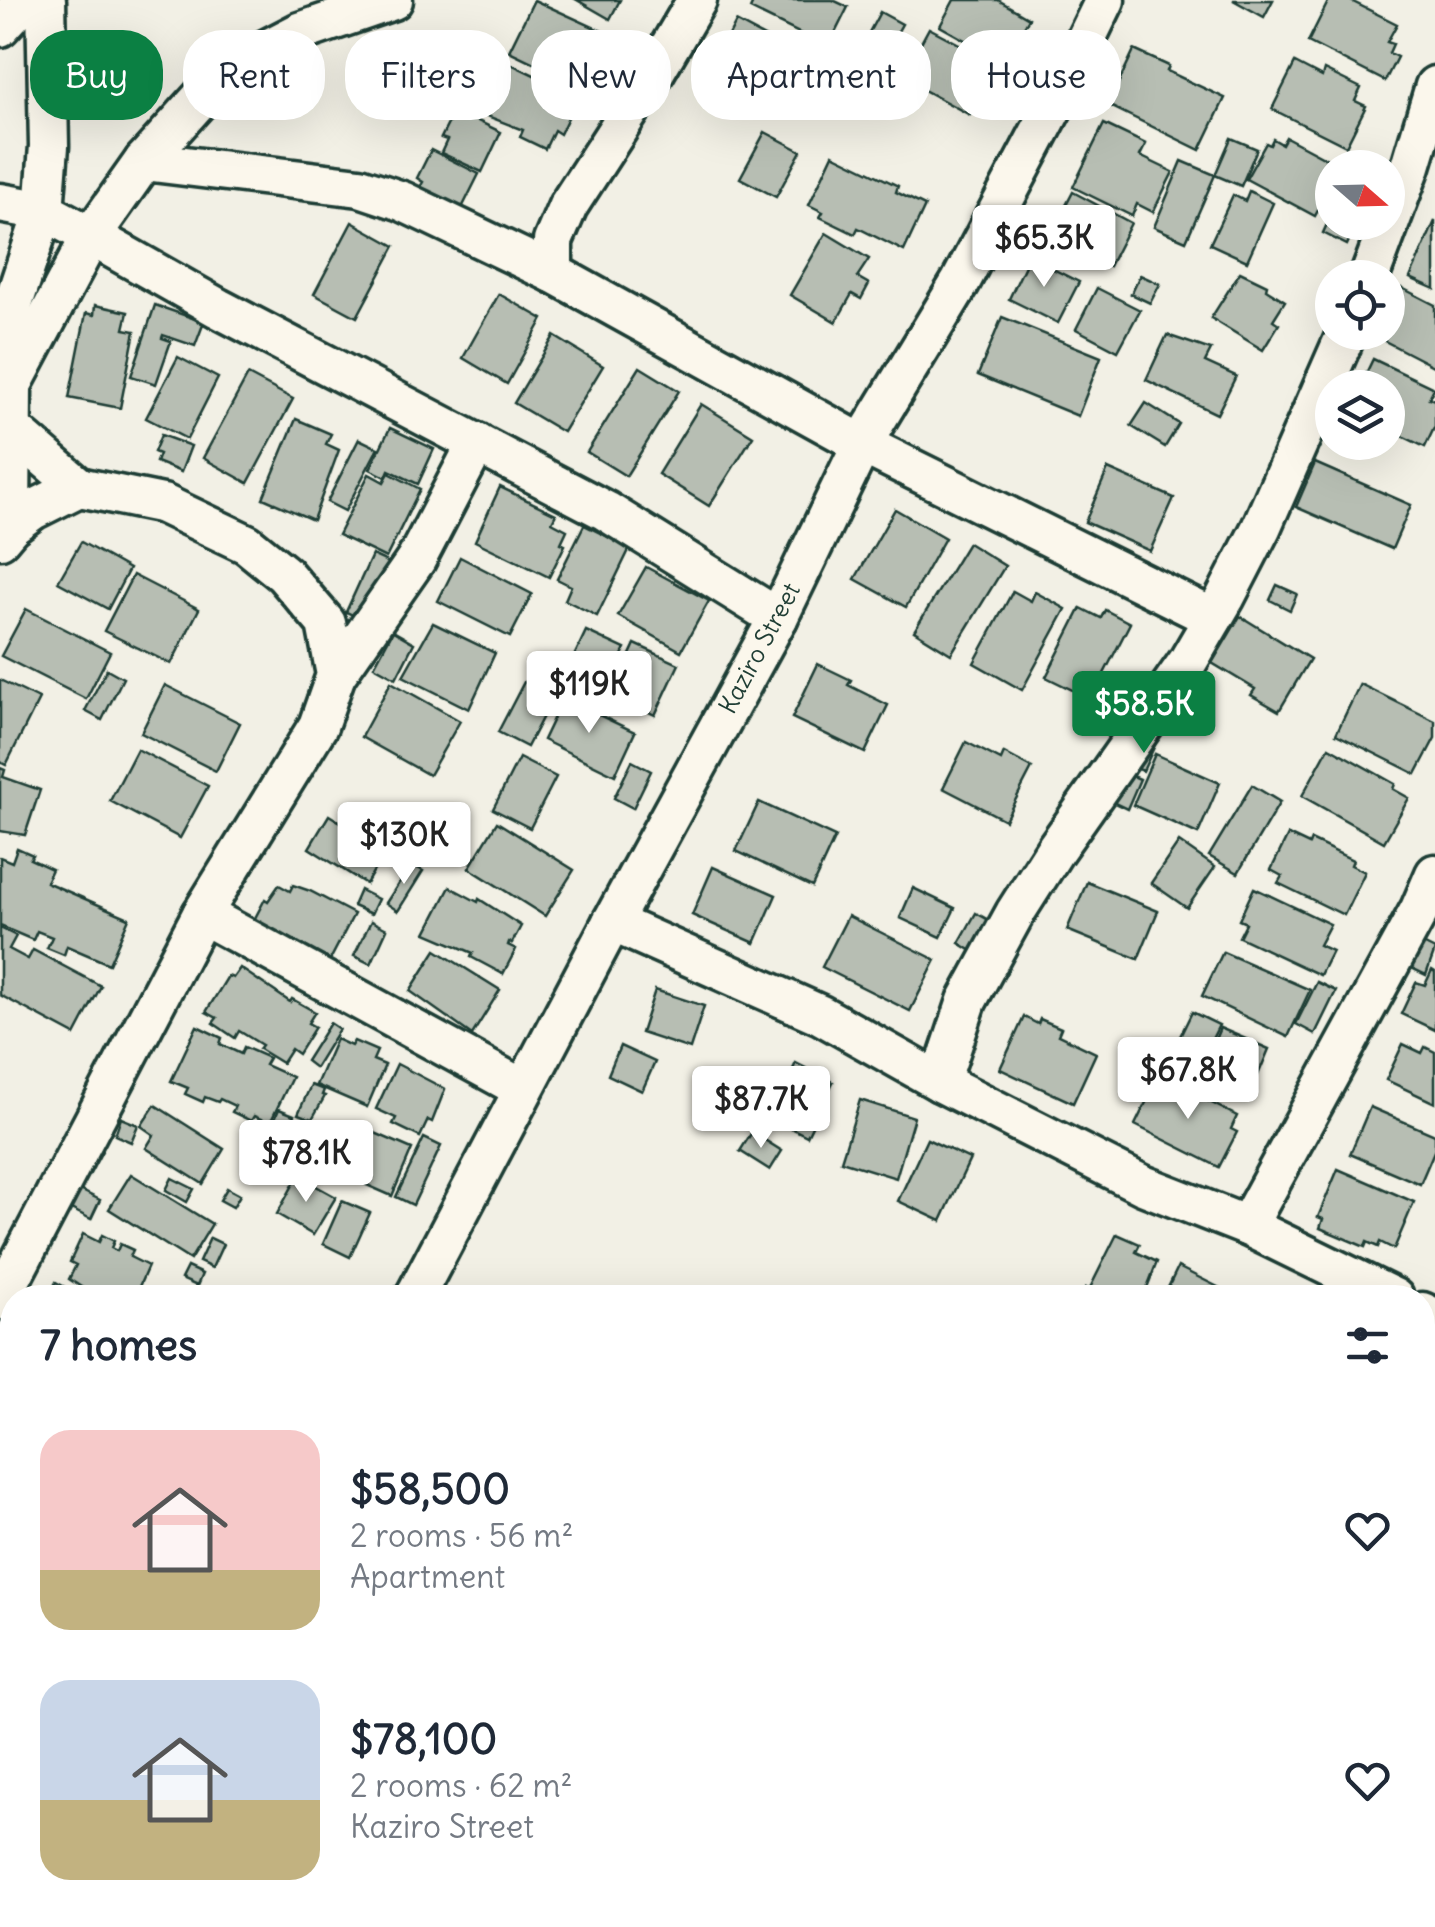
<!DOCTYPE html>
<meta charset="utf-8">
<style>
body{margin:0;font-family:Delius,sans-serif;background:#f2f2f3;color:#1f2937;height:100vh;display:flex;flex-direction:column;font-size:38px;white-space:nowrap}
*{box-sizing:border-box;margin:0}
p{font-size:32px;color:#747a83}
.icon{flex:none;width:55px;height:55px;fill:none;stroke:currentColor;stroke-width:2;stroke-linecap:round;stroke-linejoin:round}
.map{position:relative;flex:1;overflow:hidden}
.drawer{position:absolute;left:0px;top:1285px;width:1435px;height:642px;display:flex;flex-direction:column;background:#fff;border-radius:40px 40px 0 0;box-shadow:0 10px 40px #0002}
.drawer>*{flex:none}
.guide{position:absolute;left:30px;top:30px;width:1375px;height:90px;display:flex;gap:20px}
.needle{width:65px;rotate:110deg}
.controls{position:absolute;left:1315px;top:150px;display:grid;gap:20px}
.controls a{display:grid;place-items:center;width:90px;height:90px;border-radius:50%;background:#fff;box-shadow:0 10px 40px #0002;font-size:50px}
.price{position:absolute;translate:-50% -85px;padding:0 22px;border-radius:10px;background:#fff;color:#222;font-size:32px;line-height:65px;filter:drop-shadow(0 2px 5px #0008)}
.price::after{content:'';position:absolute;left:50%;top:60px;width:30px;height:22px;margin-left:-15px;background:inherit;clip-path:polygon(0 0,100% 0,50% 100%)}
.price.active{background:#0b8043;color:#fff}
ul{padding:0;list-style:none}
li{display:flex;align-items:center;gap:30px;height:250px;padding:0 40px}
li span{display:grid;place-items:center;flex:none;width:280px;height:200px;border-radius:30px;color:#555}
li>.icon{margin-inline-start:auto}
span .icon{width:120px;height:120px;fill:#fffc;stroke-width:1}
li b{font-size:42px}
h2{display:flex;justify-content:space-between;align-items:center;height:120px;padding:0 40px;font-size:42px}
.chip{padding:0 35px;border-radius:40px;background:#fff;box-shadow:0 10px 40px #0002;font-size:35px;line-height:90px}
.chip.active{background:#0b8043;color:#fff}
.map>svg:first-child{display:block}
.building{fill:#b7beb3;stroke:#1f3d34;stroke-width:2.5}
.lines{fill:none;stroke-linecap:round;stroke-linejoin:round}
.service-casing{stroke:#1f3d34;stroke-width:28}
.minor-casing{stroke:#1f3d34;stroke-width:45}
.service{stroke:#fbf7ec;stroke-width:20}
.minor{stroke:#fbf7ec;stroke-width:38}
.labels{text-anchor:middle;stroke-width:8;stroke-linejoin:round;paint-order:stroke}
.street-label{font-size:25px;fill:#1f3d34;stroke:#fbf7ec}
</style>
<div class="map">
<svg width="1435" height="1927" viewBox="0 0 1435 1927">
<rect width="100%" height="100%" fill="#f2f0e5"/>
<filter id="ink" filterUnits="userSpaceOnUse"><feTurbulence type="fractalNoise" baseFrequency=".01" numOctaves="2"/><feDisplacementMap in="SourceGraphic" scale="20" xChannelSelector="R" yChannelSelector="G"/><feConvolveMatrix kernelMatrix="1 2 1 2 8 2 1 2 1" color-interpolation-filters="sRGB"/></filter>
<g filter="url(#ink)">
<g class="building">
<path d="M534 0 611 35 586 88 509 51Z"/>
<path d="M577 0H620L610 19Z"/>
<path d="M754 0H833L848 7 828 47 750 9Z"/>
<path d="M954 0H998L1029 18 1004 62 940 26Z"/>
<path d="M1233 0H1273L1264 17Z"/>
<path d="M1329 0H1349L1397 24 1387 42 1393 44 1389 53 1397 57 1385 81 1308 42Z"/>
<path d="M880 12 902 24 888 49 907 60 891 89 851 66Z"/>
<path d="M736 22 800 56 774 106 710 73Z"/>
<path d="M929 28 997 64 970 115 902 78Z"/>
<path d="M1134 50 1169 66 1167 71 1225 98 1200 150 1108 105Z"/>
<path d="M505 61 572 93 565 108 571 111 560 134 554 130 545 149 520 137 523 130 477 112 480 104 478 103 494 71 498 73Z"/>
<path d="M1295 63 1322 77 1324 70 1361 88 1355 101 1366 106 1346 146 1272 109Z"/>
<path d="M455 110 501 132 482 172 441 153 447 140 441 138Z"/>
<path d="M1104 124 1146 144 1140 156 1173 172 1153 212 1137 204 1132 216 1073 187Z"/>
<path d="M765 132 801 151 776 197 740 178Z"/>
<path d="M1286 137 1342 167 1332 168V184L1315 216 1246 179 1266 143 1270 145 1273 139 1282 144Z"/>
<path d="M1231 138 1257 149 1241 186 1215 175Z"/>
<path d="M431 150 479 174 459 214 417 193 423 182 417 178Z"/>
<path d="M833 154 898 186 896 192 925 206 904 251 858 228 855 234 820 217 823 212 809 205Z"/>
<path d="M1182 161 1215 175 1186 241 1154 227Z"/>
<path d="M1249 191 1273 203 1247 261 1210 244 1233 195 1245 201Z"/>
<path d="M1073 192 1131 223 1109 266 1050 236Z"/>
<path d="M1332 213V222H1357L1347 245 1323 233Z"/>
<path d="M1435 221V289L1410 278Z"/>
<path d="M352 222 395 246 357 317 314 294Z"/>
<path d="M826 233 869 259 857 277 869 284 861 299 852 294 836 322 790 295Z"/>
<path d="M1029 257 1079 282 1058 323 1009 299Z"/>
<path d="M1240 272 1267 285 1266 289 1285 301 1273 320 1279 324 1263 350 1211 318Z"/>
<path d="M1140 275 1160 284 1150 303 1131 294Z"/>
<path d="M1097 288 1140 310 1118 351 1076 329Z"/>
<path d="M1402 288 1435 305V367L1377 337 1379 332H1388V316Z"/>
<path d="M499 294 543 319 507 384 463 358Z"/>
<path d="M95 305 128 312 124 329 135 331 120 408 69 398 86 313 94 315Z"/>
<path d="M155 305 204 322 195 346 163 335 162 338 171 341 156 384 131 376Z"/>
<path d="M1002 317 1101 357 1078 416 978 375Z"/>
<path d="M1167 335 1211 350 1205 362 1236 376 1217 414 1146 380Z"/>
<path d="M554 336 603 366 563 432 514 403Z"/>
<path d="M178 357 218 378 187 439 146 418Z"/>
<path d="M1373 359 1434 388 1429 398 1435 400V426L1425 447 1388 429V388H1359Z"/>
<path d="M640 367 679 391 626 476 587 452Z"/>
<path d="M248 375 293 399 248 483 203 458Z"/>
<path d="M1146 403 1179 424 1165 447 1131 426Z"/>
<path d="M701 404 753 436 709 506 658 474Z"/>
<path d="M296 419 331 434 326 444 339 450 313 520 263 498Z"/>
<path d="M390 428 434 449 418 484 389 470 386 477 370 469Z"/>
<path d="M161 435 191 446 181 472 156 462 159 454 154 452Z"/>
<path d="M359 439 378 448 345 511 327 502Z"/>
<path d="M1315 463 1411 505 1392 549 1296 507Z"/>
<path d="M1108 469 1174 498 1150 551 1085 522Z"/>
<path d="M389 473 420 489 386 558 338 535 369 474 384 482Z"/>
<path d="M500 487 556 514 552 522 567 530 561 543 565 545 549 577 475 541Z"/>
<path d="M895 509 945 538 906 607 855 579Z"/>
<path d="M584 525 630 548 597 616 565 600 571 586 557 579Z"/>
<path d="M81 542 129 569 108 609 58 582Z"/>
<path d="M968 543 1005 566 951 654 914 631Z"/>
<path d="M372 555 394 565 368 622 346 612Z"/>
<path d="M460 557 532 594 510 637 438 601Z"/>
<path d="M646 567 709 601 681 651 618 616Z"/>
<path d="M133 575 199 609 171 664 104 631Z"/>
<path d="M1277 585 1297 594 1290 610 1270 600Z"/>
<path d="M1013 591 1031 601 1035 592 1066 609 1022 690 974 663Z"/>
<path d="M1081 608 1101 618 1105 610 1130 623 1091 699 1046 677Z"/>
<path d="M26 609 110 652 86 699 1 656Z"/>
<path d="M1240 616 1310 659 1279 711 1251 695 1255 689 1212 663Z"/>
<path d="M433 623 495 653 469 709 403 676Z"/>
<path d="M393 631 414 643 396 678 374 666Z"/>
<path d="M586 631 625 649 604 692 583 682 587 676 569 667Z"/>
<path d="M635 644 679 664 655 715 612 694Z"/>
<path d="M818 664 851 680 848 685 888 705 865 753 792 718Z"/>
<path d="M107 669 123 678 102 720 85 711Z"/>
<path d="M0 680 39 699 6 765 0 762Z"/>
<path d="M391 682 460 721 429 775 361 737Z"/>
<path d="M524 682 553 697 527 747 498 732Z"/>
<path d="M1360 684 1435 721V738L1416 774 1336 734Z"/>
<path d="M165 685 240 723 216 771 141 733Z"/>
<path d="M563 698 635 732 615 775 543 740Z"/>
<path d="M1161 732 1143 771 1128 765Z"/>
<path d="M966 742 1001 760 1004 753 1032 768 1005 820 943 788Z"/>
<path d="M1329 747 1395 784 1393 789 1409 798 1384 842 1302 796Z"/>
<path d="M137 749 208 786 180 838 110 801Z"/>
<path d="M1155 754 1220 783 1198 834 1133 805Z"/>
<path d="M519 758 556 777 530 828 493 809Z"/>
<path d="M632 761 651 771 633 808 614 798Z"/>
<path d="M0 768 5 770 3 777 40 790 25 835 0 831Z"/>
<path d="M1121 771 1140 779 1127 809 1108 800Z"/>
<path d="M1252 785 1280 802 1238 873 1209 856Z"/>
<path d="M759 802 835 837 812 887 736 851Z"/>
<path d="M329 815 386 850 366 884 309 848Z"/>
<path d="M497 822 574 870 545 916 469 868Z"/>
<path d="M1288 835 1309 845 1311 840 1353 860 1351 865 1365 872 1344 915 1278 883 1282 876 1271 870Z"/>
<path d="M1179 842 1215 867 1187 908 1151 883Z"/>
<path d="M17 848 33 855 30 859 52 869 46 882 129 918 109 964 67 946 64 955 47 948 52 937 37 931 33 940 0 926V857L12 862Z"/>
<path d="M411 864 423 871 398 911 386 903Z"/>
<path d="M713 867 776 895 755 943 692 915Z"/>
<path d="M1087 882 1158 911 1138 959 1067 930Z"/>
<path d="M279 885 290 891 293 885 310 891 354 914 330 960 254 920 265 899 268 901Z"/>
<path d="M450 887 478 902 479 899 521 926 512 943 509 942 508 945 516 949 503 974 471 957 473 953 426 933Z"/>
<path d="M913 888 955 908 941 937 900 918Z"/>
<path d="M1254 888 1330 924 1319 945 1332 951 1320 975 1239 937 1246 923 1239 920Z"/>
<path d="M360 890 378 899 371 914 353 906Z"/>
<path d="M976 913 994 923 977 954 959 943Z"/>
<path d="M848 916 936 960 910 1011 822 967Z"/>
<path d="M371 921 387 929 371 964 354 956Z"/>
<path d="M0 928 16 936 9 949 28 959 33 950 101 986 75 1035 0 995Z"/>
<path d="M1417 941 1435 950 1426 975 1405 965Z"/>
<path d="M436 950 500 990 472 1035 410 991Z"/>
<path d="M1223 952 1310 990 1288 1037 1202 996Z"/>
<path d="M240 968 290 1002 292 999 315 1012 308 1023 315 1027 298 1054 291 1049 282 1063 259 1049 262 1045 239 1031 235 1038 213 1023 217 1018 206 1012 228 976 233 978Z"/>
<path d="M1432 970 1435 972V1030L1401 1014 1416 982 1425 985Z"/>
<path d="M1317 982 1336 991 1315 1034 1296 1024Z"/>
<path d="M655 990 704 1006 690 1049 641 1033Z"/>
<path d="M1192 1012 1219 1025 1193 1077 1167 1063Z"/>
<path d="M1024 1017 1038 1024 1040 1019 1061 1028 1058 1035 1096 1053 1073 1103 1000 1069Z"/>
<path d="M330 1023 339 1029 315 1068 306 1061Z"/>
<path d="M197 1026 222 1038 220 1044 241 1054 244 1047 269 1058 265 1065 292 1077 270 1123 254 1116 251 1121 232 1112 235 1106 220 1099 218 1102 205 1097 203 1102 185 1094 188 1088 171 1081Z"/>
<path d="M1220 1028 1269 1049 1248 1099 1197 1081Z"/>
<path d="M336 1039 351 1046 354 1041 377 1051 373 1060 385 1065 367 1107 316 1085Z"/>
<path d="M1403 1044 1422 1053 1425 1047 1435 1052V1103L1386 1080Z"/>
<path d="M620 1046 655 1062 642 1091 608 1075Z"/>
<path d="M796 1063 833 1082 807 1136 770 1117Z"/>
<path d="M397 1064 445 1089 432 1122 428 1120 420 1137 393 1124 396 1118 376 1109Z"/>
<path d="M1159 1076 1237 1116 1231 1129 1237 1132 1219 1167 1135 1125Z"/>
<path d="M311 1085 324 1090 322 1095 325 1096 312 1119 298 1114Z"/>
<path d="M860 1100 914 1117 896 1178 841 1161Z"/>
<path d="M155 1105 224 1149 203 1184 146 1148 154 1135 141 1126Z"/>
<path d="M1370 1107 1435 1135V1149L1420 1184 1350 1154Z"/>
<path d="M279 1109 294 1115 282 1143 267 1137Z"/>
<path d="M121 1118 138 1125 131 1142 115 1135Z"/>
<path d="M327 1122 346 1130 348 1124 368 1130 412 1149 392 1196 353 1179 355 1173 350 1170 348 1174 330 1166 332 1163 313 1155Z"/>
<path d="M752 1132 782 1151 770 1170 740 1151Z"/>
<path d="M424 1138 441 1146 413 1205 396 1197Z"/>
<path d="M927 1139 970 1159 941 1221 898 1201Z"/>
<path d="M1338 1169 1414 1202 1394 1249 1380 1242 1378 1247 1367 1242 1365 1247 1320 1228 1323 1219 1318 1217Z"/>
<path d="M131 1174 212 1224 190 1260 109 1209Z"/>
<path d="M298 1176 336 1197 313 1235 277 1214Z"/>
<path d="M172 1178 194 1189 187 1202 166 1190Z"/>
<path d="M227 1188 240 1195 233 1207 220 1200Z"/>
<path d="M80 1190 100 1200 91 1219 71 1209Z"/>
<path d="M342 1201 370 1213 350 1257 323 1244Z"/>
<path d="M83 1234 99 1242 102 1235 114 1241 111 1248 117 1251 120 1244 133 1250 130 1257 148 1266 134 1298H98L69 1279 76 1265 70 1262Z"/>
<path d="M1117 1234 1140 1244 1136 1252 1157 1262 1143 1298H1082L1086 1288 1089 1290Z"/>
<path d="M210 1238 223 1244 212 1268 199 1262Z"/>
<path d="M187 1267 202 1274 197 1286 181 1279Z"/>
<path d="M1178 1267 1222 1289 1218 1298H1163Z"/>
<path d="M56 1282 84 1298H48Z"/>
<path d="M0 1346 12 1353 7 1369 0 1365Z"/>
<path d="M1435 1416V1499L1422 1491V1454L1432 1438 1425 1433Z"/>
<path d="M0 1428 12 1435V1499L0 1492Z"/>
<path d="M0 1531 12 1537 0 1562Z"/>
<path d="M7 1657 12 1660V1739L0 1732V1669Z"/>
<path d="M0 1829 12 1836V1915H35L29 1927H0Z"/>
<path d="M1422 1835 1435 1841V1887L1422 1881Z"/>
<path d="M1422 1910 1435 1916V1927H1364L1370 1915H1422Z"/>
<path d="M713 1915H768L763 1927H707Z"/>
<path d="M930 1915H968L963 1927H954Z"/>
<path d="M1101 1915H1107L1116 1926 1096 1927 1092 1923Z"/>
</g>
<g class="lines">
<defs>
<path id="service" d="M133 1915 146 1927"/>
<g id="minor">
<path d="M697 0 653 75 568 206 553 241V273L862 444 1213 618"/>
<path d="M0 27 25 0"/>
<path d="M144 161 360 187 402 201 553 273"/>
<path d="M0 203 44 211 91 236 218 308 606 511 778 618"/>
<path d="M1369 278 1411 166 1435 86"/>
<path d="M2 337 44 211 49 146 46 0"/>
<path d="M8 364 12 385 11 526"/>
<path d="M12 385 91 236 144 161 201 98 250 58 300 32 393 0"/>
<path d="M1 420 79 487"/>
<path d="M0 539 11 526 33 510 79 487 163 504 247 544 284 574 326 623 336 675 318 726 202 914 0 1300"/>
<path d="M336 675 416 560 477 443"/>
<path d="M202 914 523 1089"/>
<path d="M612 922 821 1015 940 1082 1143 1185 1247 1226 1394 1298"/>
<path d="M940 1082 967 1001 1015 913 1055 850 1187 663 1225 598 1261 528 1347 332"/>
<path d="M1247 1226 1420 909 1435 874"/>
<path d="M414 1298 612 922 778 618 862 444 961 281 1053 107 1105 0"/>
<path d="M1422 1312 1435 1318"/>
<path d="M1422 1692 1435 1670"/>
<path d="M1422 1772 1435 1778"/>
<path d="M0 1793 12 1799"/>
<path d="M81 1927 87 1915"/>
<path d="M1294 1927 1300 1915"/>
</g>
</defs>
<use href="#service" class="service-casing"/>
<use href="#minor" class="minor-casing"/>
<use href="#service" class="service"/>
<use href="#minor" class="minor"/>
</g>
</g>
<g class="labels">
<g class="street-label">
<text transform="translate(759 648) rotate(-62)" y="9">Kaziro Street</text>
</g>
</g>
</svg>
<div class="controls">
<a><svg class="needle" viewBox="-14 -14 28 28"><path d="M0-13l5 13h-10z" fill="#e53935"/><path d="M0 13l5-13h-10z" fill="#747a83"/></svg></a>
<a><svg class="icon" aria-label="locate" viewBox="0 0 24 24"><circle cx="12" cy="12" r="6"/><path d="M12 2v4M12 18v4M2 12h4M18 12h4"/></svg></a>
<a><svg class="icon" aria-label="layers" viewBox="0 0 24 24"><path d="M12 4l9 5-9 5-9-5zM3 14l9 5 9-5"/></svg></a>
</div>
<b class="price" style="left:1044px;top:290px">$65.3K</b>
<b class="price" style="left:589px;top:736px">$119K</b>
<b class="price active" style="left:1144px;top:756px">$58.5K</b>
<b class="price" style="left:404px;top:887px">$130K</b>
<b class="price" style="left:1188px;top:1122px">$67.8K</b>
<b class="price" style="left:761px;top:1151px">$87.7K</b>
<b class="price" style="left:306px;top:1205px">$78.1K</b>
<div class="guide">
<a class="chip active">Buy</a>
<a class="chip">Rent</a>
<a class="chip">Filters</a>
<a class="chip">New</a>
<a class="chip">Apartment</a>
<a class="chip">House</a>
</div>
<section class="drawer">
<h2>7 homes<svg class="icon" aria-label="filters" viewBox="0 0 24 24"><path d="M4 7h16M4 17h16"/><circle cx="9" cy="7" r="2"/><circle cx="15" cy="17" r="2"/></svg></h2>
<ul>
<li><span style="background:linear-gradient(#f6c9c9 70%,#c2b280 0)"><svg class="icon" aria-label="home" viewBox="0 0 24 24"><path d="M3 11l9-7 9 7M6 9v11h12V9"/></svg></span><div><b>$58,500</b><p>2 rooms · 56 m²</p><p>Apartment</p></div><svg class="icon" aria-label="heart" viewBox="0 0 24 24"><path d="M12 20l-8-8c-3-5 5-10 8-4 3-6 11-1 8 4z"/></svg></li>
<li><span style="background:linear-gradient(#c9d6e8 60%,#c2b280 0)"><svg class="icon" aria-label="home" viewBox="0 0 24 24"><path d="M3 11l9-7 9 7M6 9v11h12V9"/></svg></span><div><b>$78,100</b><p>2 rooms · 62 m²</p><p>Kaziro Street</p></div><svg class="icon" aria-label="heart" viewBox="0 0 24 24"><path d="M12 20l-8-8c-3-5 5-10 8-4 3-6 11-1 8 4z"/></svg></li>
</ul>
</section>
</div>
